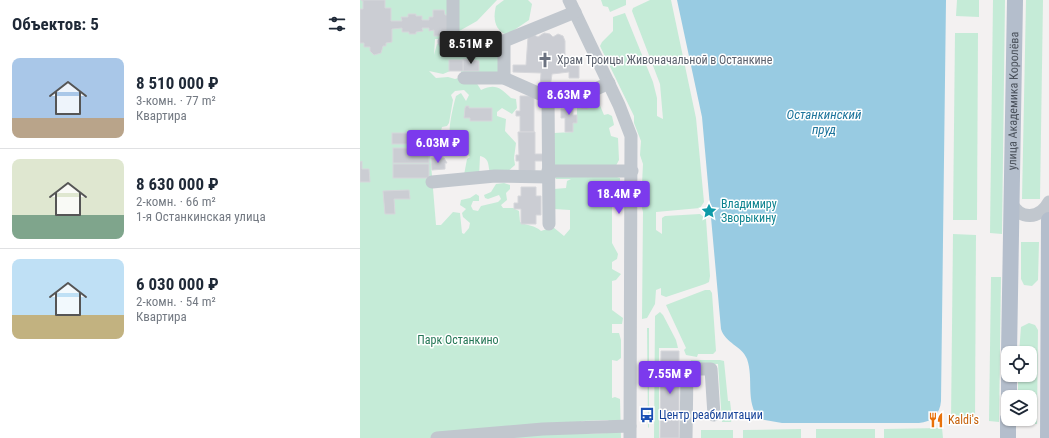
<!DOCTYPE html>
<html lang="ru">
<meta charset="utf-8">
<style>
body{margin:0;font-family:"Roboto Condensed",sans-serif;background:#f6f6f7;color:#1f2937;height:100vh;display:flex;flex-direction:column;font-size:15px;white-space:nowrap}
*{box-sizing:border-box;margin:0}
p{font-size:13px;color:#747a83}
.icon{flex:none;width:22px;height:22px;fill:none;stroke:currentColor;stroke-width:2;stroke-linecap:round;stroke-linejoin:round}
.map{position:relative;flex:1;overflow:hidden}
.details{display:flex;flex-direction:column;background:#fff;width:360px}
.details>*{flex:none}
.buttons{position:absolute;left:641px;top:346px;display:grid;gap:8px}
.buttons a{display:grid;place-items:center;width:36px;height:36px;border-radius:8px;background:#fff;box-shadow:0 1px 3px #0004;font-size:20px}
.price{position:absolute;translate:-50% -34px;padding:0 9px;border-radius:4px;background:#7c3aed;color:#fff;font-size:13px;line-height:26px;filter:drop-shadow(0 1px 2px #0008)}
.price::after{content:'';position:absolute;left:50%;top:24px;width:12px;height:9px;margin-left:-6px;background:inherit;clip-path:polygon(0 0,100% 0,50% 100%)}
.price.current{background:#222;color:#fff}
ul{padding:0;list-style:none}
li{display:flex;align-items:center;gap:12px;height:100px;padding:0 12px}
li+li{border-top:1px solid #e0e1e3}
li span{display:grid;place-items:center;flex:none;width:112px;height:80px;border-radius:8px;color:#555}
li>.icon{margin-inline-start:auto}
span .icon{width:48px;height:48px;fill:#fffc;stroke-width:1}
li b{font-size:17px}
h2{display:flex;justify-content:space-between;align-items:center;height:48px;padding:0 12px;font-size:17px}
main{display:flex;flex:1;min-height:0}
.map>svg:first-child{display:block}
.green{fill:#c5ebd7;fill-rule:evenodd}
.water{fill:#98cbe2}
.building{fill:#cbcdd3;stroke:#d6d7db}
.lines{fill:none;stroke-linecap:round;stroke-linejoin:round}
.minor{stroke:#c1c7ce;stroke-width:13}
.major{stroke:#b4becc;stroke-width:16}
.labels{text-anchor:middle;stroke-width:3;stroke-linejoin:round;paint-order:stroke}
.worship-label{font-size:12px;fill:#5b616d;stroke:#fff;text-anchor:start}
.street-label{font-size:12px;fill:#4b525c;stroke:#fff}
.culture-label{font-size:12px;fill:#0d838f;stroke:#fff;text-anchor:start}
.park-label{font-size:12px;fill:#237655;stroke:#fff}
.transit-label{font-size:12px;fill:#164399;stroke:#fff;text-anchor:start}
.food-label{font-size:12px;fill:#c56008;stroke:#fff;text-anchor:start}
.water-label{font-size:13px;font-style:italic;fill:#1e759c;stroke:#fff}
</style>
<main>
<section class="details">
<h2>Объектов: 5<svg class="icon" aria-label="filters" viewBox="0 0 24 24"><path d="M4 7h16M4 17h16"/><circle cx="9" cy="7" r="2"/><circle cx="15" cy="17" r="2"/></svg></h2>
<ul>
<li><span style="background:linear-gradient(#a9c7e8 75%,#b9a48a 0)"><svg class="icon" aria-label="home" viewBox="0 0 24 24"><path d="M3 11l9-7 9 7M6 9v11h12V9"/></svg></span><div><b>8 510 000 ₽</b><p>3-комн. · 77 m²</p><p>Квартира</p></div></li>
<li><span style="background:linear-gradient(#dfe7d0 70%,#7fa58c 0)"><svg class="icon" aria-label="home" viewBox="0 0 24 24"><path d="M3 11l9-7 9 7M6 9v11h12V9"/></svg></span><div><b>8 630 000 ₽</b><p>2-комн. · 66 m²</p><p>1-я Останкинская улица</p></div></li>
<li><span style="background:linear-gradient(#bfe0f5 70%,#c2b280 0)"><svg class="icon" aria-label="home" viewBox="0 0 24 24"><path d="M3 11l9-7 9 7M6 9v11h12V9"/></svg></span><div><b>6 030 000 ₽</b><p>2-комн. · 54 m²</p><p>Квартира</p></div></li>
</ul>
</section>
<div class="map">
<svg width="689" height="438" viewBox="0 0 689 438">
<rect width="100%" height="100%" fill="#f3f1f1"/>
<g class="green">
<path d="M0 0H137L117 21 94 34 89 39H75L74 55 77 44C81 41 105 35 110 35 119 36 136 44 138 53 139 59 138 67 138 73L101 75V71H119V61H114L83 74 69 71 76 78 88 77 95 79 105 76 116 82 121 90C136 83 140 88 151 98L156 99 157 108 152 114 142 108 137 112V116L146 119 145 131 156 143 154 158 155 165 147 172 131 175C127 166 131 159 120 156L119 177 104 175 107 159 110 157 108 155 102 156 98 154 99 141 90 137C88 128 93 107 96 96L101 93 106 101 109 95 104 90 95 91 91 95 93 100 89 123 87 126 82 127C80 136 77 143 83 152L77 156H72L70 152 76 225H81L93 212 100 213 102 233 104 234 109 228 110 223 103 217 102 213 106 209 100 205 101 200 110 198 116 194 119 196V201H113L111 206 113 210 118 211 121 206 138 202 141 199 139 195 128 199 125 198 124 195 131 192 136 184 144 183 150 185V189L146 193 147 200 141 205 143 208H153L159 211 160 222C167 226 175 225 181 231L193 227 204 236 210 229V210L194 209V189L206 188 207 181 211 179H196L191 168 194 133 213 132V123H217V101H229V99L236 96 244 115 248 114 252 116 254 125 249 128 251 136 258 138 259 160 251 175 260 178V186L252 187V243L258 254 257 259 252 262V269L261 274 256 280 252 281V310L263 318 262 324H252V333H259L261 340V358L257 361 252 360V398L255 397 260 399 261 438H0ZM248 420 252 424 247 433 224 434 218 431V425L222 421Z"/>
<path d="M144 0H168L172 4 169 20 147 35C134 30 133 18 136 6Z"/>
<path d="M241 0H266V5L250 12 248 7 243 6Z"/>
<path d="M290 0H311L336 118 344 202 340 208 296 212V230L302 234V218L305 216 340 214 346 219 350 276 349 282 345 284 306 297 301 295V288L296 290 295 304 287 318 282 319 283 212 281 204 283 164 280 155 281 141 274 123V116L240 46 242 42 253 31V17L265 13 293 82 297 98V116L303 119 300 84 272 11 273 8Z"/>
<path d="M597 0H619V17L596 16Z"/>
<path d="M633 0H645L642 234 630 233Z"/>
<path d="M666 0H683L680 199H662Z"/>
<path d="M595 33H618L617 220H593Z"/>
<path d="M593 234 616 235 615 422H591Z"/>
<path d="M661 242H679L678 280 672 286 664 285 661 279Z"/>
<path d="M631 277H641L639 422 629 421Z"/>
<path d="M345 290H350L352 293 356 351 353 354H338L337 357 326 355 324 350 326 348 306 305Z"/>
<path d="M300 312 303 315 316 340 318 348H299V438H294L295 316Z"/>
<path d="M669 323 675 325 678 330 677 424H657V419H670V397H658V375H670V353H659L661 327Z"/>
<path d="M287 328H289V427L288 428Z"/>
<path d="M331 360H360L364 361 368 401H370L372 418 371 422H362L358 364H329Z"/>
<path d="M582 428 583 438H524V429Z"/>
<path d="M441 429V438H383V430Z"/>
<rect x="456" y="429" width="59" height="9"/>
<rect x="341" y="430" width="32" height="8"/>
</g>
<path class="water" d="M317 0H586L581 401C580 414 572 422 559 423H422L399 419C385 401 394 379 387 359 382 346 365 343 361 329L342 117Z"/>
<g class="building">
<path d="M1 0H25V8H31V21H42L41 17H48V14H56V16H62V20H69V17H73V10H84L85 15H91V32H85V36H74V30L69 31V28H62L63 31 56 32V34H49V32H42V28L32 29V42L26 43V46H23L21 53 14 55 10 51V47H4V43H0V9H3V1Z"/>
<path d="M184 33 190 34 193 37 198 34 203 36 205 41V64H209V59H219V78H209V72L192 74 190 88H180L181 73 153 72V65H166L168 37 174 35 178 37Z"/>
<path d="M103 59 119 61V71H103Z"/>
<rect x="89" y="60" width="14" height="11"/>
<path d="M160 96H174V132H160V116H156V111H160Z"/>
<path d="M205 100H213V115H217V123H213V132H205V118H201V109H205Z"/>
<rect x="221" y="102" width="7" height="7"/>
<path d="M106 106H109V108H132V121H110V118H104L105 108Z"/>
<path d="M158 132H175V154H184V161H175V172H159V161H156V155H159Z"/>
<rect x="32" y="133" width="21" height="11"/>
<rect x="80" y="138" width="7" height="8"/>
<rect x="33" y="148" width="36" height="15"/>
<path d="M71 158H84L87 163H85V169L72 170Z"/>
<path d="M2 161V169H9L10 182H0V162Z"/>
<rect x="33" y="164" width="36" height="14"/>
<path d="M161 187H176V196H181V215H176V224H161V209H154V203H158V196H161Z"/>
<path d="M49 190 50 199H34L35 214H25L23 191Z"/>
<path d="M301 351H319V438H300Z"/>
</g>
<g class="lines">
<g class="minor">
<path d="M93 0V31"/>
<path d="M209 0 259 105 271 136 270 438"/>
<path d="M84 42 144 41"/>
<path d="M104 78H144L180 94H188L189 224"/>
<path d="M144 78V41L215 12"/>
<path d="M188 94H225L249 83"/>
<path d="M188 171H272"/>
<path d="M72 182 135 176 189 177"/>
<path d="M651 202C660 221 680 219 689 202"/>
<path d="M77 438 183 429 270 426"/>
<path d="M326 438 327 369H351L354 415"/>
</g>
<g class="major">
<path id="s1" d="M649 353 655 0"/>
<path d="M649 397V375"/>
<path d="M648 438V419"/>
<path d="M688 438 689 220"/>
</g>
</g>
<defs>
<symbol id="church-bare" viewBox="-9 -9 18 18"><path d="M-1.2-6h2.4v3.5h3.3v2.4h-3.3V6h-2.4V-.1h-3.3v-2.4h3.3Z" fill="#6b7280" stroke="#fff" stroke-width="2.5" paint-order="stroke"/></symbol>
<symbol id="sight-bare" viewBox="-9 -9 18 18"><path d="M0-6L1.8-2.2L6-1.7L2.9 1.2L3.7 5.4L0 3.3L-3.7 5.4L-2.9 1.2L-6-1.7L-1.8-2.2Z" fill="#0f9aa8" stroke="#fff" stroke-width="2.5" paint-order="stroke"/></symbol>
<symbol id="bus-bare" viewBox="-9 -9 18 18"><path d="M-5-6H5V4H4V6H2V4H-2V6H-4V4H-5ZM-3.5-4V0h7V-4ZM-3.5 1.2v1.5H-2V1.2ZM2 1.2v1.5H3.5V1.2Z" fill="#1a4fb4" stroke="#fff" stroke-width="2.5" paint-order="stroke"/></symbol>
<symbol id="restaurant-bare" viewBox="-9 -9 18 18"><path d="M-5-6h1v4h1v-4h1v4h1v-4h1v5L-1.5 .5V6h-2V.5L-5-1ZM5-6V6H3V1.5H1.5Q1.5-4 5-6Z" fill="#e8710a" stroke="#fff" stroke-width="2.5" paint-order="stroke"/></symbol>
</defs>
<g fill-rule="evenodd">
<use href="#church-bare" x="174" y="49" width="22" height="22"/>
<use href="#sight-bare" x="338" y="200" width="22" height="22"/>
<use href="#bus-bare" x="276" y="404" width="22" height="22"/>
<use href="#restaurant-bare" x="565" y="409" width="22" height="22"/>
</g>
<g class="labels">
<g class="worship-label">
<text x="197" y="64">Храм Троицы Живоначальной в Останкине</text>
</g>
<g class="street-label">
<text dy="4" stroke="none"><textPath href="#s1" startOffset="252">улица Академика Королёва</textPath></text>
</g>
<g class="culture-label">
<text x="361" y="208">Владимиру<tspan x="361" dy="14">Зворыкину</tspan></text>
</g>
<g class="park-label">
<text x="98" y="344">Парк Останкино</text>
</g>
<g class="transit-label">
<text x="299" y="419">Центр реабилитации</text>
</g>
<g class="food-label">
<text x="588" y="424">Kaldi's</text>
</g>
<g class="water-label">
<text x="464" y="119">Останкинский<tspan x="464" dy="15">пруд</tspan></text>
</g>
</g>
</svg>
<div class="buttons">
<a><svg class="icon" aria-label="locate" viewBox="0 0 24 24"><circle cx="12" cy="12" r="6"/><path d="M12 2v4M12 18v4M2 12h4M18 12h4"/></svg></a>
<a><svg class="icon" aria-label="layers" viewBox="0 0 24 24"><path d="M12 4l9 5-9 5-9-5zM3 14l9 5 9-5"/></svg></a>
</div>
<b class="price current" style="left:111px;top:65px">8.51M ₽</b>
<b class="price" style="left:209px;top:116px">8.63M ₽</b>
<b class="price" style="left:78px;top:164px">6.03M ₽</b>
<b class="price" style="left:259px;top:215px">18.4M ₽</b>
<b class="price" style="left:310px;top:395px">7.55M ₽</b>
</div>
</main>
